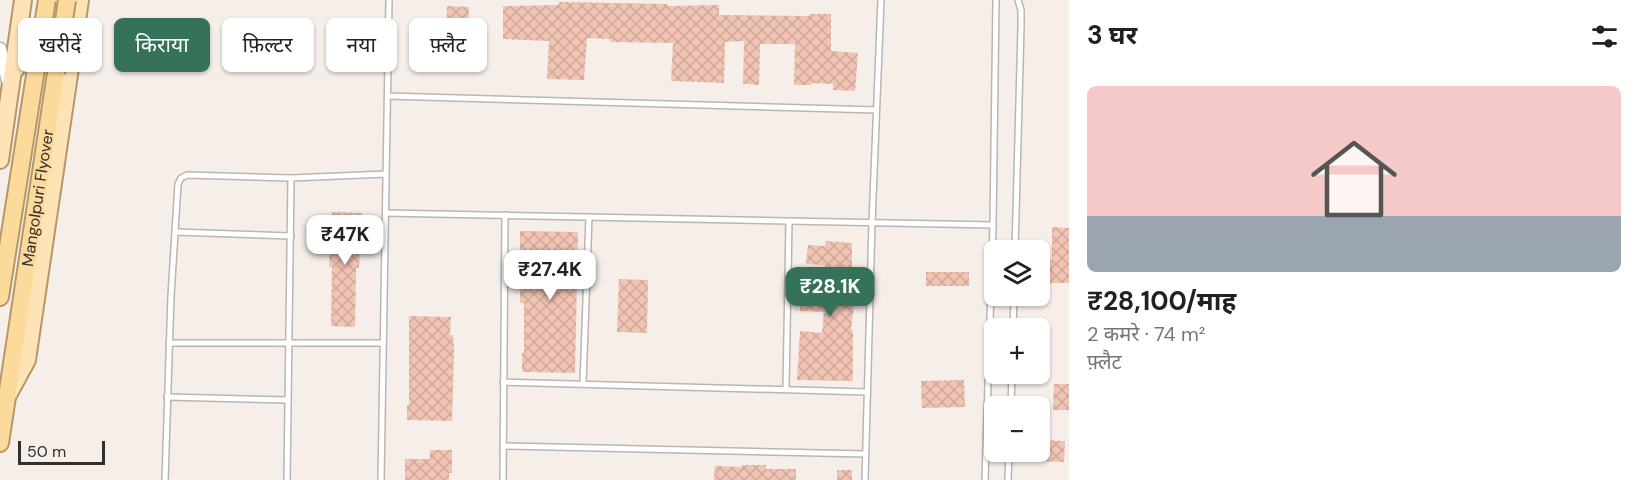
<!DOCTYPE html>
<html lang="hi">
<meta charset="utf-8">
<style>
body{margin:0;font-family:"DM Sans","Noto Sans Devanagari",sans-serif;background:#f2f2f2;color:#202124;height:100vh;display:flex;flex-direction:column;font-size:22px;white-space:nowrap}
*{box-sizing:border-box;margin:0}
p{font-size:20px;color:#757577}
.icon{flex:none;width:33px;height:33px;fill:none;stroke:currentColor;stroke-width:2;stroke-linecap:round;stroke-linejoin:round}
.map{position:relative;flex:1;overflow:hidden}
.drawer{display:flex;flex-direction:column;background:#fff;width:570px}
.drawer>*{flex:none}
.banner{position:absolute;left:18px;top:18px;width:570px;height:54px;display:flex;gap:12px}
.fabs{position:absolute;left:984px;top:240px;display:grid;gap:12px}
.fabs a{display:grid;place-items:center;width:66px;height:66px;border-radius:9px;background:#fff;box-shadow:0 2px 4px #0004;font-size:30px}
.scale{position:absolute;left:18px;bottom:15px;width:87px;box-sizing:border-box;padding-left:6px;border:3px solid #322f2d;border-top:0;font-size:16px;line-height:21px;white-space:nowrap;color:#322f2d;-webkit-text-stroke:4px #f5eee9;paint-order:stroke}
.price{position:absolute;translate:-50% -51px;padding:0 14px;border-radius:12px;background:#fff;color:#222;font-size:20px;line-height:39px;filter:drop-shadow(0 2px 3px #0008)}
.price::after{content:'';position:absolute;left:50%;top:36px;width:18px;height:14px;margin-left:-9px;background:inherit;clip-path:polygon(0 0,100% 0,50% 100%)}
.price.selected{background:#36715a;color:#fff}
ul{padding:0;list-style:none}
li{display:grid;align-content:center;gap:12px;height:318px;padding:0 18px}
li+li{border-top:2px solid #e0e0e0}
li span{display:grid;place-items:center;height:186px;border-radius:9px;color:#555}
li>.icon{margin-inline-start:auto}
span .icon{width:108px;height:108px;fill:#fffc;stroke-width:1}
li b{font-size:26px}
h2{display:flex;justify-content:space-between;align-items:center;height:72px;padding:0 18px;font-size:26px}
.pill{padding:0 21px;border-radius:9px;background:#fff;box-shadow:0 2px 4px #0004;font-size:21px;line-height:54px}
.pill.selected{background:#36715a;color:#fff}
main{display:flex;flex:1;min-height:0}
.map>svg:first-child{display:block}
.building{fill:url(#building-cross-hatch)}
.lines{fill:none;stroke-linecap:round;stroke-linejoin:round}
.service-casing{stroke:#bcb5b1;stroke-width:8}
.tertiary-casing{stroke:#bcb5b1;stroke-width:15}
.primary-casing{stroke:#b59866;stroke-width:20}
.trunk-casing{stroke:#b59866;stroke-width:20}
.service{stroke:#fff;stroke-width:5}
.tertiary{stroke:#fff;stroke-width:12}
.primary{stroke:#fde3b5;stroke-width:16}
.trunk{stroke:#fcda9c;stroke-width:16}
.trunk-bridge-casing{stroke:#b59866;stroke-width:20;stroke-linecap:butt}
.trunk-bridge{stroke:#fcda9c;stroke-width:16}
.labels{text-anchor:middle;stroke-width:6;stroke-linejoin:round;paint-order:stroke}
.street-label{font-size:16px;fill:#322f2d;stroke:#f5eee9}
</style>
<main>
<div class="map">
<svg width="1069" height="480" viewBox="0 0 1069 480">
<defs>
<pattern id="building-cross-hatch" width="8" height="8" patternUnits="userSpaceOnUse" patternTransform="scale(1.5)"><rect width="8" height="8" fill="#f1c3b3"/><path d="M0 0l8 8M0 8l8-8" fill="none" stroke="#cfa89a"/></pattern>
</defs>
<rect width="100%" height="100%" fill="#f5eee9"/>
<g class="building">
<path d="M559 2 667 4V6L719 5V15L809 16V14H831V51L858 53 855 91 833 90V84L811 83V85H794L795 44H760L759 85 743 84 744 41 725 42 724 83 671 81 673 43 610 42V39L587 38 584 80 547 79 549 41 503 39V6L559 5Z"/>
<path d="M447 6 469 7 468 32 446 31Z"/>
<path d="M332 212 362 213 359 268H356L355 327 331 326 332 267H329Z"/>
<path d="M1052 227 1069 228V283H1047L1048 260H1052Z"/>
<path d="M520 231 578 232 575 373 522 372V353H524V303H520V286H524L525 251H520Z"/>
<path d="M826 241 852 243V278H857L851 330H853V381L797 380 800 331 822 333 824 312 800 311V298L824 299 825 265 806 264 808 245 825 246Z"/>
<rect x="926" y="272" width="43" height="14"/>
<path d="M619 279 648 280 647 333 617 332Z"/>
<path d="M409 316 451 317 450 335H453L454 351 452 421 407 420V405H409Z"/>
<path d="M964 380 965 407 922 408 921 381Z"/>
<path d="M1054 384H1069V410H1053Z"/>
<path d="M1040 440 1065 441 1064 462 1033 461 1034 452H1040Z"/>
<path d="M430 450H452V473H449V480H405V459H430Z"/>
<path d="M742 465H766V469H796V480H714L715 466 742 467Z"/>
<rect x="837" y="470" width="15" height="10"/>
</g>
<g class="lines">
<defs>
<g id="service">
<path d="M388 96 876 110"/>
<path d="M386 213 993 225"/>
<path d="M175 232 291 236"/>
<path d="M1015 250 1021 27V10L1018 0"/>
<path d="M1013 328 1014 296"/>
<path d="M169 343H383"/>
<path d="M503 382 867 392"/>
<path d="M583 384 589 217"/>
<path d="M786 389 789 222"/>
<path d="M167 397 288 400"/>
<path d="M1011 406 1012 374"/>
<path d="M503 446 866 454"/>
<path d="M165 480 171 296 178 184 181 178 187 175 291 178"/>
<path d="M287 480 291 178 386 174"/>
<path d="M381 480 389 0"/>
<path d="M503 480 505 215"/>
<path d="M865 480 872 223 881 0"/>
<path d="M985 480 993 225 996 0"/>
<path d="M1008 480 1009 452"/>
</g>
<path id="tertiary" d="M0 49 8 81"/>
<g id="primary">
<path d="M15 70 24 56 36 45C48 46 61 49 66 61"/>
<path d="M0 160 23 0"/>
<path d="M8 395 27 360 80 0"/>
</g>
<g id="trunk">
<path d="M0 297 36 69"/>
<path id="s1" d="M0 443 56 73"/>
</g>
</defs>
<use href="#service" class="service-casing"/>
<use href="#tertiary" class="tertiary-casing"/>
<use href="#primary" class="primary-casing"/>
<use href="#trunk" class="trunk-casing"/>
<use href="#service" class="service"/>
<use href="#tertiary" class="tertiary"/>
<use href="#primary" class="primary"/>
<use href="#trunk" class="trunk"/>
<defs>
<g id="trunk-bridge">
<path d="M36 69 47 0"/>
<path d="M56 73 67 0"/>
</g>
</defs>
<use href="#trunk-bridge" class="trunk-bridge-casing"/>
<use href="#trunk-bridge" class="trunk-bridge"/>
</g>
<g class="labels">
<g class="street-label">
<text dy="6" stroke="none"><textPath href="#s1" startOffset="248">Mangolpuri Flyover</textPath></text>
</g>
</g>
</svg>
<div class="fabs">
<a><svg class="icon" aria-label="layers" viewBox="0 0 24 24"><path d="M12 4l9 5-9 5-9-5zM3 14l9 5 9-5"/></svg></a>
<a>+</a>
<a>−</a>
</div>
<div class="scale">50 m</div>
<b class="price" style="left:345px;top:266px">₹47K</b>
<b class="price" style="left:550px;top:301px">₹27.4K</b>
<b class="price selected" style="left:830px;top:318px">₹28.1K</b>
<div class="banner">
<a class="pill">खरीदें</a>
<a class="pill selected">किराया</a>
<a class="pill">फ़िल्टर</a>
<a class="pill">नया</a>
<a class="pill">फ़्लैट</a>
</div>
</div>
<section class="drawer">
<h2>3 घर<svg class="icon" aria-label="filters" viewBox="0 0 24 24"><path d="M4 7h16M4 17h16"/><circle cx="9" cy="7" r="2"/><circle cx="15" cy="17" r="2"/></svg></h2>
<ul>
<li><span style="background:linear-gradient(#f6c9c9 70%,#9aa5b1 0)"><svg class="icon" aria-label="home" viewBox="0 0 24 24"><path d="M3 11l9-7 9 7M6 9v11h12V9"/></svg></span><div><b>₹28,100/माह</b><p>2 कमरे · 74 m²</p><p>फ़्लैट</p></div></li>
</ul>
</section>
</main>
